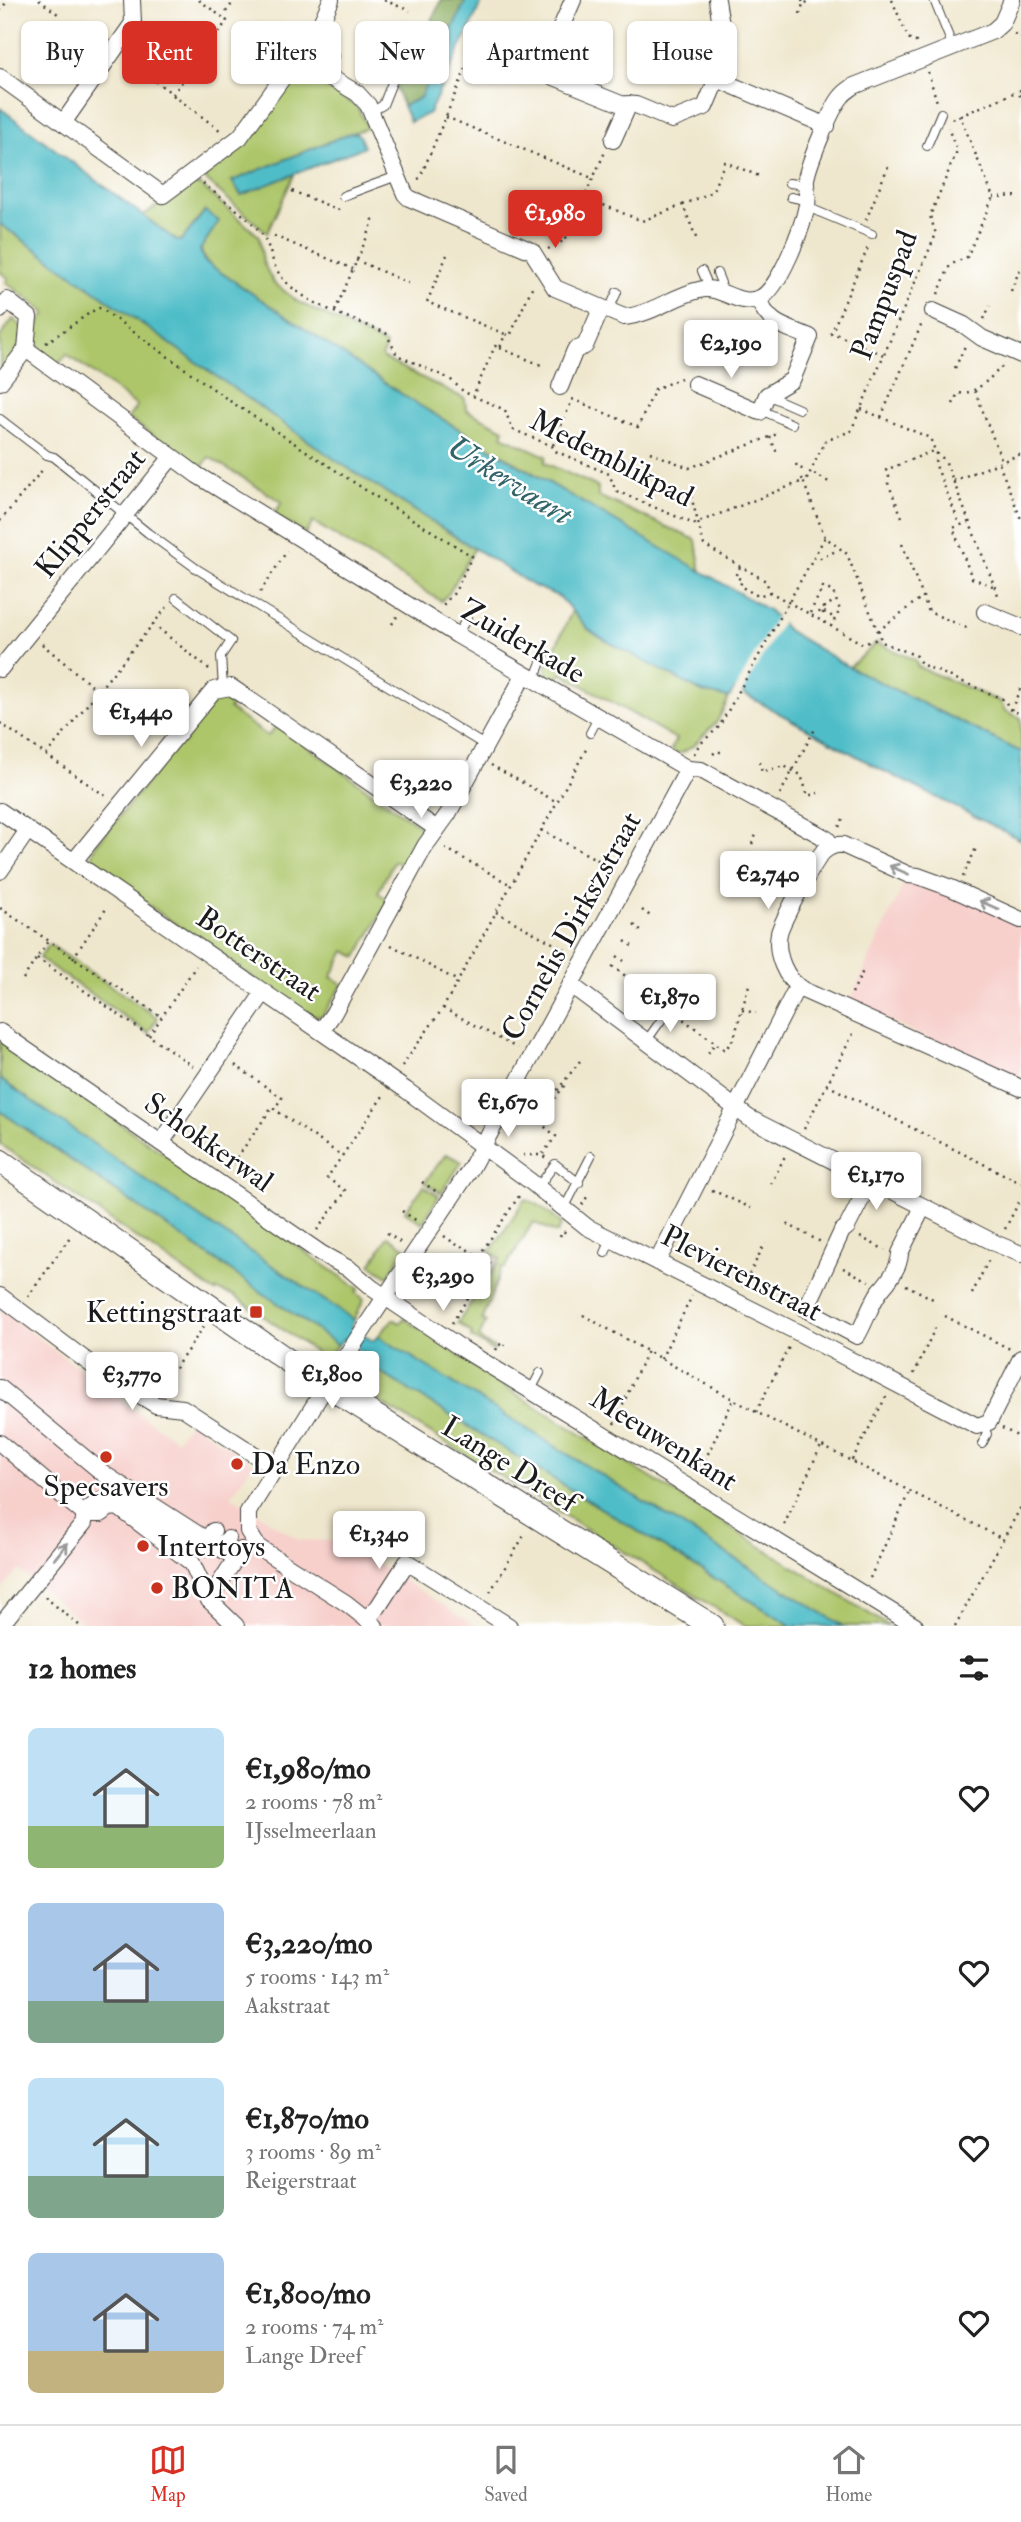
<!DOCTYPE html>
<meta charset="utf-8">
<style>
body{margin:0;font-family:"IM FELL Double Pica",serif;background:#f6f6f6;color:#222;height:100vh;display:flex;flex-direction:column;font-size:26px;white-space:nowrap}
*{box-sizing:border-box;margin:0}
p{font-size:23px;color:#767676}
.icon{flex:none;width:38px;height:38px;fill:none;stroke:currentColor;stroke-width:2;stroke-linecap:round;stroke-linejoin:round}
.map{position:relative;height:1626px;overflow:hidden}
.side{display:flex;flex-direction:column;background:#fff;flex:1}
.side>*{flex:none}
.banner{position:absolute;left:21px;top:21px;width:980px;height:63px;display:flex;gap:14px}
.price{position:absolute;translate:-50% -60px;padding:0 16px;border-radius:7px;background:#fff;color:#222;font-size:23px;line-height:46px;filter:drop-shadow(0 2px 4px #0008)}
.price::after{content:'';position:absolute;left:50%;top:42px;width:21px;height:16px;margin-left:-10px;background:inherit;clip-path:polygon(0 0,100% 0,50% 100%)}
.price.on{background:#d93025;color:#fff}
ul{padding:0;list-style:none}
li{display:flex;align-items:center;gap:21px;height:175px;padding:0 28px}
li span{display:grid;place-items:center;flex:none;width:196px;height:140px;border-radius:10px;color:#555}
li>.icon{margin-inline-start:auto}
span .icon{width:84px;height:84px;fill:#fffc;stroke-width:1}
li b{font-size:30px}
h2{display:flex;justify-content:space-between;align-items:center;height:84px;padding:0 28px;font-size:30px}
.chip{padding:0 24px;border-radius:10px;background:#fff;box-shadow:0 2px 5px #0004;font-size:24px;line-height:63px}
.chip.on{background:#d93025;color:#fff}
.tab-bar{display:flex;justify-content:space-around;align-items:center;height:98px;border-top:2px solid #e0e0e0;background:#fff;font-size:19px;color:#767676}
.tab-bar a{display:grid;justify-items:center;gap:4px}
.tab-bar .on{color:#d93025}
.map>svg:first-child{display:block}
.built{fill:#f7d0cc}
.green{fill:#adc66b;stroke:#647144;stroke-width:2}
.forest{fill:#8aab5f;stroke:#53643e;stroke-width:2}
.water{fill:#4fbdc8;stroke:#366c72;stroke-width:2}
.pier{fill:#efe7cd}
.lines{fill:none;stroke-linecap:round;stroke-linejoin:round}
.lane-casing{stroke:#3c3a37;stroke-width:10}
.street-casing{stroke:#3c3a37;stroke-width:18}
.secondary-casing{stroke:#3c3a37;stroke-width:25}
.path{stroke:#3c3a37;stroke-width:2.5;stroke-dasharray:2 5;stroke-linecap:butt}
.lane{stroke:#fff;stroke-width:8}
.street{stroke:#fff;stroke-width:16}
.secondary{stroke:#fff;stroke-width:23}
.oneway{stroke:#999}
.poi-dot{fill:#c8321e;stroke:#fff;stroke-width:2.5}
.labels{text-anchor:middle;stroke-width:5;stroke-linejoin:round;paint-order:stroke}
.street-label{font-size:30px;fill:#1c1c1c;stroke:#fff}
.poi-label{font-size:30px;fill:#1c1c1c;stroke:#fff;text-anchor:start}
.water-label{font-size:32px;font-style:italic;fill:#336469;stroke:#fff}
</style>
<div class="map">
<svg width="1021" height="1626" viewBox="0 0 1021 1626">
<rect width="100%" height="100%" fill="#fff"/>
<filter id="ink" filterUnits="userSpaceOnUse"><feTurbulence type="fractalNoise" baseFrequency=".0143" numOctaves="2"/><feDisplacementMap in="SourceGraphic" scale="14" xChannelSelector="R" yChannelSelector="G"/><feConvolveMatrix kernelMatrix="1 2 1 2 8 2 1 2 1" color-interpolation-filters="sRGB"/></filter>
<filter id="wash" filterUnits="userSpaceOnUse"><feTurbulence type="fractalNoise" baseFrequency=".00686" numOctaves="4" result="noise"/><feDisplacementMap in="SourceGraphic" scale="28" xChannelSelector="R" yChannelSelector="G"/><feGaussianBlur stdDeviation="1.57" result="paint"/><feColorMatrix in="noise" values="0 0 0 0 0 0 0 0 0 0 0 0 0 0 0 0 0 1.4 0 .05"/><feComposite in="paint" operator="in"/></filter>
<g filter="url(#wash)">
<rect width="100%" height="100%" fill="#efe7cd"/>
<g class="built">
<path d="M909 872 1021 924V1081L849 1003Z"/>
<path d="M0 1309 148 1421 177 1440 189 1422 253 1463 231 1496 299 1540 341 1541 476 1626H87L19 1570 0 1592Z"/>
</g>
<g class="green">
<path d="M300 71 357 107 368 128 348 134 232 181 241 195 295 173 267 233 207 181 205 175 206 172 238 149Z"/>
<path d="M190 184 200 185 259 236 263 262 273 282 298 302 386 345 382 358 465 399 466 410 504 429 502 436 546 456 545 463 598 487V496L696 540 701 573 409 399 214 269C193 252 202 235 204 211L182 240 177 241 142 216Z"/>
<path d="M0 224 337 461 474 549 449 593 441 601 313 522 306 534 274 515 282 502 209 457 201 469 128 418 137 406 67 354 58 365C34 345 25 341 46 313L6 282 8 278 0 272Z"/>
<path d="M13 319 23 328 21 345 0 371V337Z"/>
<path d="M573 609 588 629 599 637 702 692 729 698 717 722 693 746 682 753H675L671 750 676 739 561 673 554 684C548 680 545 675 546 667Z"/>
<path d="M877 643 915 660 918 667 1001 702 1005 711 1021 718V752L849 667Z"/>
<path d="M221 694 233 702 229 709 268 736 277 725 422 828V835L407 867 394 861 378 893 389 900 357 957 345 951 331 977 343 984 322 1016 310 1017 96 869 91 861 93 849 216 697Z"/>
<path d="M49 944 158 1018 148 1033 39 958Z"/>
<path d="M0 1040 359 1289 356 1293 364 1299 354 1320 193 1213 0 1079Z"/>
<path d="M0 1111 338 1345 325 1359 233 1295 217 1290 215 1292 0 1144Z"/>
<path d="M446 1154 462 1162 441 1193 425 1182Z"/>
<path d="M424 1186 439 1196 422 1223 405 1211Z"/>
<path d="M525 1199 539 1205 562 1224 557 1233 533 1222 505 1268 502 1267 482 1320 486 1322 479 1337 484 1343 495 1348 493 1351 471 1337 472 1333 458 1323 500 1259 490 1252Z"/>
<path d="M388 1236 406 1248 388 1276 371 1265Z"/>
<path d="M404 1318 500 1384 889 1626H843L378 1336 393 1319 400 1323Z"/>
<path d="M362 1361 792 1626H745L381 1403 355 1379Z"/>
</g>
<path class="forest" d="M441 0H466L420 98 403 106 395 86 405 80Z"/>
<g class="water">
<path d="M466 0H483L429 113 410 122 403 106 420 98Z"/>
<path d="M0 108 177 241 182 240 205 211 219 221 200 250 204 261 409 399 525 469 770 611 787 630 849 667 1021 752V840L882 770 735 689 729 698 702 692 599 637 588 629 560 597 532 585 337 461 0 224Z"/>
<path d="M348 134 356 133 360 136 364 147 241 195 232 181Z"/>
<path d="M0 1079 193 1213 354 1320 351 1327 373 1341 378 1336 843 1626H792L362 1361 365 1354 343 1339 338 1345 0 1111Z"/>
</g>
<path class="pier" d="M777 614 783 620 742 693 741 696 736 693 729 701Z"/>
</g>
<g filter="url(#ink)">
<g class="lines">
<defs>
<g id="lane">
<path d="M934 0 953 47"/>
<path d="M327 76 335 56"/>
<path d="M371 112 383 105 393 80"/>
<path d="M927 146 941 113"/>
<path d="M789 183 806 185"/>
<path d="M343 196 397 176"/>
<path d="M791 197 800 199 808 198"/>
<path d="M807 207 872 234"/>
<path d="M702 271 706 280 705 289"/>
<path d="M717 273 721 283 718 292"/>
<path d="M608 312 617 292"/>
<path d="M767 395 799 409"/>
<path d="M761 410 792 424"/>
<path d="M0 419 47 455 54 457 148 533 197 569 486 746"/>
<path d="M176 598 231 641 221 656 223 688"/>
<path d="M457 635 467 618"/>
<path d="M534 680 545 652"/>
<path d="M590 733 598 718"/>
<path d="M647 1040 662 1019"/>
<path d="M538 1187 555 1164 579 1183"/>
<path d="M565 1207 591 1156"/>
<path d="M605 1253 612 1238"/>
<path d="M531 1390 540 1373"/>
<path d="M146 1399 157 1384"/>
<path d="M982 1444 987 1434 983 1424"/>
</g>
<g id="street">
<path d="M331 0 312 44 314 61 319 71 357 93 368 105 405 194 409 198 532 251 555 288 624 317C650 315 674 296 699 290 721 284 737 308 760 298 779 290 803 226 807 205 809 196 805 188 806 179 809 163 831 108 842 96 845 92 850 89 854 86L993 31 1002 23 1012 0"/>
<path d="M573 0 558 34 578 85"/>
<path d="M475 45 621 104 636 105 672 120 705 107 729 50 722 31 717 0"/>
<path d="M0 77 163 195 240 137 286 73 295 67 314 61"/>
<path d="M717 79 827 126"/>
<path d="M63 123 133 23 132 0"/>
<path d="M613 140 629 104"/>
<path d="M0 310 7 300 29 317 26 349 0 382"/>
<path d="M933 311 964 325 982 338 1021 355"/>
<path d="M26 349 197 475 457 635 688 769 701 770 820 835 827 839 832 846"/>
<path d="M695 384 760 412 767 395 792 380 810 337C784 326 770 326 758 299"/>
<path d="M560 387 575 350 585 346 601 309"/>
<path d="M985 612 1021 627"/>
<path d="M0 669 171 458"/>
<path d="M0 811 406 1090 530 1181 587 1227 797 1332 977 1426 989 1422 1021 1358"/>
<path d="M74 861 214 690 231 687 437 829"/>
<path d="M0 871 28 830"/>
<path d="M1021 920 951 888 918 876 909 875 843 845C835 844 829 847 823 852 815 860 782 921 779 933 775 954 785 979 803 990L1021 1088"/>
<path d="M571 985 749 1118 997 1244 1021 1254"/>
<path d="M321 1031 333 1014 425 846 448 814 524 675"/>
<path d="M0 1032 322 1254 351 1270 372 1288 461 1348 915 1626"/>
<path d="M161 1143 264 992"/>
<path d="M871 1180 847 1227 842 1231 806 1309 857 1336C865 1323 871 1303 880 1291 889 1281 900 1267 900 1253L923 1207"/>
<path d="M657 1262 797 987"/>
<path d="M0 1296 96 1368 156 1405 183 1408 275 1468"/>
<path d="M0 1388 104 1474 207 1540 213 1531"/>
<path d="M0 1443 84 1514"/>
<path d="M84 1514H101L109 1508 118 1507 192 1563 209 1600 236 1626"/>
<path d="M84 1514C133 1457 183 1583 228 1539"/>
<path d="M212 1543 236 1558"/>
<path d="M209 1600 241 1550"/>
<path d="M366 1619 378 1607 407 1562 509 1626"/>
<path d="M0 1626 84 1523V1514"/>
<path d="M375 1626 346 1603 258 1547 248 1531V1512L326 1386 471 1168 688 769"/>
</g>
<path id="secondary" d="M0 1161 300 1369 712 1626"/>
</defs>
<use href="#lane" class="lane-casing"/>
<use href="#street" class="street-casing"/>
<use href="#secondary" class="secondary-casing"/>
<g class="path">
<path d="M39 0 58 14"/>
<path d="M199 0 222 17 235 0"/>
<path d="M384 0 410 11"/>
<path d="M802 0 803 4 812 0"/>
<path d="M892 0 908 38 918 43"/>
<path d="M0 11 8 0"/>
<path d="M800 14 803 4"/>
<path d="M81 33 98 45"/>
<path d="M1014 34 1021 37"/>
<path d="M127 61 173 94 227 21 222 17"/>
<path d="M928 72 937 102"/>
<path d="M1021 90 1018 91 1021 98"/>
<path d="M173 95 221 131"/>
<path d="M960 116 1018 91"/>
<path d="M446 117 592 178"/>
<path d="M418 179 420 178 469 61"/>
<path d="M203 183C221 199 246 214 261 233 274 251 269 267 289 285 315 308 354 319 386 333L397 355 450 379 464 392 505 410 512 429 552 446 555 451 609 474 616 491 694 524 803 481 825 537 847 554 882 642 917 656 921 664 1005 700 1009 709 1021 714"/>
<path d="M292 191 339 210"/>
<path d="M584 197 642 221 683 205 697 240"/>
<path d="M993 197 1021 196"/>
<path d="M683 205 712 192 725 162 759 176"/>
<path d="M866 220 889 164"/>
<path d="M274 236 353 269"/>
<path d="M548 249 565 240 605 152"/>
<path d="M447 255 427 302 505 334 500 348 495 346 473 396"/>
<path d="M356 260 408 283"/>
<path d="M1011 291 1021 266"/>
<path d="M938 294 950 265 967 257 993 197 960 116 951 119"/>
<path d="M335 311 370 230 373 220 371 214"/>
<path d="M984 319 990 306"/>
<path d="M506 334 510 336 534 283"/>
<path d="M830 334 833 333 884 355"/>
<path d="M831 334 869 245"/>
<path d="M46 343 91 312 99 308 103 310 230 401 370 493 472 556 455 592 442 606"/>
<path d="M500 348 541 365"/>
<path d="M955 368 965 346"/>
<path d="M975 391 1002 461"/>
<path d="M572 399 638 427 655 389 681 378"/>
<path d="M953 404 958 393C977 395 990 377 1004 365"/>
<path d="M861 409 930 438 936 453 945 460 998 595"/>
<path d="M881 417 923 321"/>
<path d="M770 437 778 455"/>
<path d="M553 445 572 400"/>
<path d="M650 452 689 468 780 433"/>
<path d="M936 453 935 463 960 525"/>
<path d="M796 464 797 467 807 471"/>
<path d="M999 464 1021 519"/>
<path d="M814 474 829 482"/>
<path d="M802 478 803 481 807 479 825 441 851 431 936 234 930 216 957 151 948 128"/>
<path d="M953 481 1021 454"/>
<path d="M691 496 704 545 766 581 770 592 863 644 880 638"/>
<path d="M902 517 888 483 889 476 886 470 935 450"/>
<path d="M0 521 44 468"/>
<path d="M969 522 953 528 972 578 995 587"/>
<path d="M902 544 929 612 967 628"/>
<path d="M813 557 818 559 838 550"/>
<path d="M740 567 735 576 742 580 740 586 758 596 770 592"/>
<path d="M260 592 287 551"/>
<path d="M822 607 825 609 822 615 819 613Z"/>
<path d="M824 608 835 600"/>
<path d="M824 612 835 618"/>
<path d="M810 613 823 587 833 592 840 610 831 626"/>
<path d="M153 624 209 669"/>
<path d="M392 624 398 615"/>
<path d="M878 631 922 597"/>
<path d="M42 644 98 691"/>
<path d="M1011 710 1021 687"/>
<path d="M0 723 107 797"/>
<path d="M694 754 699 745 719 727 825 537"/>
<path d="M713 754 717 751 723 753"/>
<path d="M46 755 167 607"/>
<path d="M759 762 762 772 784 766 801 775 808 796 818 793"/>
<path d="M491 765 557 802"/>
<path d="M780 794 815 729"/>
<path d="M839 827 843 819"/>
<path d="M541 830 615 869"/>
<path d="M752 844 756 835"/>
<path d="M445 848 511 885"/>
<path d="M963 877 976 848"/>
<path d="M0 908 162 1017"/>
<path d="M642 910 653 918"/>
<path d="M496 912 569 952"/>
<path d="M634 925 642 932"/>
<path d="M625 941 632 946"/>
<path d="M391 945 458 981"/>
<path d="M617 956 624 961"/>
<path d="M37 958 193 1066"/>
<path d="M73 958 108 906"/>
<path d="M612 966 667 1007"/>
<path d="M23 979 48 941"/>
<path d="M677 993 678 991"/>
<path d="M852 993 863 971"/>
<path d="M443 1008 517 1048"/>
<path d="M742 1010 756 1013"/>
<path d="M672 1011 725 1050 734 1038 749 985"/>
<path d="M149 1036 196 966"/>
<path d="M708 1053 715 1043"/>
<path d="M235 1065 282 1098 274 1109 342 1156 383 1096"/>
<path d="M402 1066 443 1008 588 746"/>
<path d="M827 1085 1021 1183"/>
<path d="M523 1109 556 1136 542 1155"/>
<path d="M536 1118 583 1057"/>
<path d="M538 1121 564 1086 565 1081"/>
<path d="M804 1129 854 1032"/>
<path d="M523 1155H542L546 1158"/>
<path d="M229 1169 271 1109H274"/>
<path d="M422 1182 437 1192"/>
<path d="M771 1184 785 1156"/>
<path d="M712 1190 751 1208"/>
<path d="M582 1205 587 1197"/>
<path d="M402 1211 417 1221"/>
<path d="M787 1224 821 1242"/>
<path d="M1005 1229 1021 1198"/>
<path d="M317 1230 346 1191 327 1178 342 1156"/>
<path d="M387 1233 401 1243"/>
<path d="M444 1236 460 1247"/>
<path d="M560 1236 562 1231 567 1233"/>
<path d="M860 1237 885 1250"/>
<path d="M461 1246 479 1256"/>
<path d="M843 1268 869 1281"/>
<path d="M906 1285 935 1300"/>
<path d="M743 1287 765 1243"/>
<path d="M972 1294 990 1257"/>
<path d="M28 1297 72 1234"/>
<path d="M583 1315 756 1412 1003 1539"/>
<path d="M945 1316 1010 1349"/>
<path d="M452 1323 490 1263 479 1256 521 1193"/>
<path d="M496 1350 499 1344 504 1347 505 1345"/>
<path d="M661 1359 692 1296"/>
<path d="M914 1374 935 1328"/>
<path d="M167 1380 205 1325"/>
<path d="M756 1412 789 1347"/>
<path d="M614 1424 647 1351"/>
<path d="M1002 1428 1021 1438"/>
<path d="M852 1460 887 1395"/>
<path d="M699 1473 733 1400"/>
<path d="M784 1525 821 1446"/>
<path d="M870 1578 910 1490"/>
<path d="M490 1592 525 1534"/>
<path d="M45 1597 80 1626"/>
<path d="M955 1626 1021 1507"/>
</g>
<use href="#lane" class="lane"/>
<use href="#street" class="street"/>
<use href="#secondary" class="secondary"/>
</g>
<defs><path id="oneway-shaft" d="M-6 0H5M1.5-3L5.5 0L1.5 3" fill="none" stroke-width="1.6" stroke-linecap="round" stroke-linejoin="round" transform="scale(1.75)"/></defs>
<g class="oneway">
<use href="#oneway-shaft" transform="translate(899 870) rotate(-156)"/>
<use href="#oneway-shaft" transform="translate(989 905) rotate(-156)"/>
<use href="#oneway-shaft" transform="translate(61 1551) rotate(-51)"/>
</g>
</g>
<g class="poi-dot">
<rect x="249" y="1305" width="14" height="14" rx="3.5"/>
<circle cx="106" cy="1457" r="7"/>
<circle cx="237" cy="1464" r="7"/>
<circle cx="143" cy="1546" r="7"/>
<circle cx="157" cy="1588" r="7"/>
</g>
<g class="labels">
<g class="street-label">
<text transform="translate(884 295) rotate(-69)" y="10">Pampuspad</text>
<text transform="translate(612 458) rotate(27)" y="10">Medemblikpad</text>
<text transform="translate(90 513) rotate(-51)" y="10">Klipperstraat</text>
<text transform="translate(523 641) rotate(30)" y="10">Zuiderkade</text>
<text transform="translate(571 926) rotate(-61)" y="10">Cornelis Dirkszstraat</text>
<text transform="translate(259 954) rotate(34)" y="10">Botterstraat</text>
<text transform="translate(209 1142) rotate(35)" y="10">Schokkerwal</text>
<text transform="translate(742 1273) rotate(27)" y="10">Plevierenstraat</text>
<text transform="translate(664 1439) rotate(32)" y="10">Meeuwenkant</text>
<text transform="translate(510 1464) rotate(32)" y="10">Lange Dreef</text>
</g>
<g class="poi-label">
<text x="242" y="1322" text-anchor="end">Kettingstraat</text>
<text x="251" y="1474">Da Enzo</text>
<text x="106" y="1496" text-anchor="middle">Specsavers</text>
<text x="157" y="1556">Intertoys</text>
<text x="171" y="1598">BONITA</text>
</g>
<g class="water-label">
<text transform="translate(510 480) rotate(32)" y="11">Urkervaart</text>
</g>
</g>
</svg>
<b class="price on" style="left:555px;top:250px">€1,980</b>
<b class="price" style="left:731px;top:380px">€2,190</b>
<b class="price" style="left:141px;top:749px">€1,440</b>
<b class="price" style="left:421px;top:820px">€3,220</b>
<b class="price" style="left:768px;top:911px">€2,740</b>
<b class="price" style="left:670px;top:1034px">€1,870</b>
<b class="price" style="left:508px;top:1139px">€1,670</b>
<b class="price" style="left:876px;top:1212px">€1,170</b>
<b class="price" style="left:443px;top:1313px">€3,290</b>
<b class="price" style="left:332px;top:1411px">€1,800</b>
<b class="price" style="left:132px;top:1412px">€3,770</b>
<b class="price" style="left:379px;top:1571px">€1,340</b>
<div class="banner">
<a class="chip">Buy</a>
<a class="chip on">Rent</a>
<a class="chip">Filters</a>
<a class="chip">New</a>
<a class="chip">Apartment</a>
<a class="chip">House</a>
</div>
</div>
<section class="side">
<h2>12 homes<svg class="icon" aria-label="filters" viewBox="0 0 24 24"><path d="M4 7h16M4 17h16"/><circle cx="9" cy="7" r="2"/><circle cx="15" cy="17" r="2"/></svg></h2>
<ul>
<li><span style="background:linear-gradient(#bfe0f5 70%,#8fb573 0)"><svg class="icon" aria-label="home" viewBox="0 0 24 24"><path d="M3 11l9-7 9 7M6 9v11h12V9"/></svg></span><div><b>€1,980/mo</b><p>2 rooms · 78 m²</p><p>IJsselmeerlaan</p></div><svg class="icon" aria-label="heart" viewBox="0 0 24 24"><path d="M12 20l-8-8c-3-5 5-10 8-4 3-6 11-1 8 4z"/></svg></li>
<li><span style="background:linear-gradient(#a9c7e8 70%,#7fa58c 0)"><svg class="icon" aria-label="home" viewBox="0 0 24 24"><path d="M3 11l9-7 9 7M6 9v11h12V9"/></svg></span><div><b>€3,220/mo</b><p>5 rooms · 143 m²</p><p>Aakstraat</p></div><svg class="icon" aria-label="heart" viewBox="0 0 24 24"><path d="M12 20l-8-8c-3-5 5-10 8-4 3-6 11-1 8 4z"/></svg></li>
<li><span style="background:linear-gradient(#bfe0f5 70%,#7fa58c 0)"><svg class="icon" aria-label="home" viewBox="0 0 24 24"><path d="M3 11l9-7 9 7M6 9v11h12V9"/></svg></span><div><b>€1,870/mo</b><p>3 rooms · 89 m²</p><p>Reigerstraat</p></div><svg class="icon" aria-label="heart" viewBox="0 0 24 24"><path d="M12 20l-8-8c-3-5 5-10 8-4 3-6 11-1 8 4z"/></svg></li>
<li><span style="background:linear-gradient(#a9c7e8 70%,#c2b280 0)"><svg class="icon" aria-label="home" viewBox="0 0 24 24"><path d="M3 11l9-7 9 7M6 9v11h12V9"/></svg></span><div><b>€1,800/mo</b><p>2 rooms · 74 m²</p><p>Lange Dreef</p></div><svg class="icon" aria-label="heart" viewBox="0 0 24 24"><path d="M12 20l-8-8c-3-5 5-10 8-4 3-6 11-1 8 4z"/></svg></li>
</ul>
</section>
<nav class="tab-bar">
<a class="on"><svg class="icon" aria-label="map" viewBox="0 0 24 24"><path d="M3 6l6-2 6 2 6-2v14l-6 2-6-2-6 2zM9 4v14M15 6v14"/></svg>Map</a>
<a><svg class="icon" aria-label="saved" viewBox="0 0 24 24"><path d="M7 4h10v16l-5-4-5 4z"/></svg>Saved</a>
<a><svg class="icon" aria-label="home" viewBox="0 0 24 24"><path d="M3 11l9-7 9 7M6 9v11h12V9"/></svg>Home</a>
</nav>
